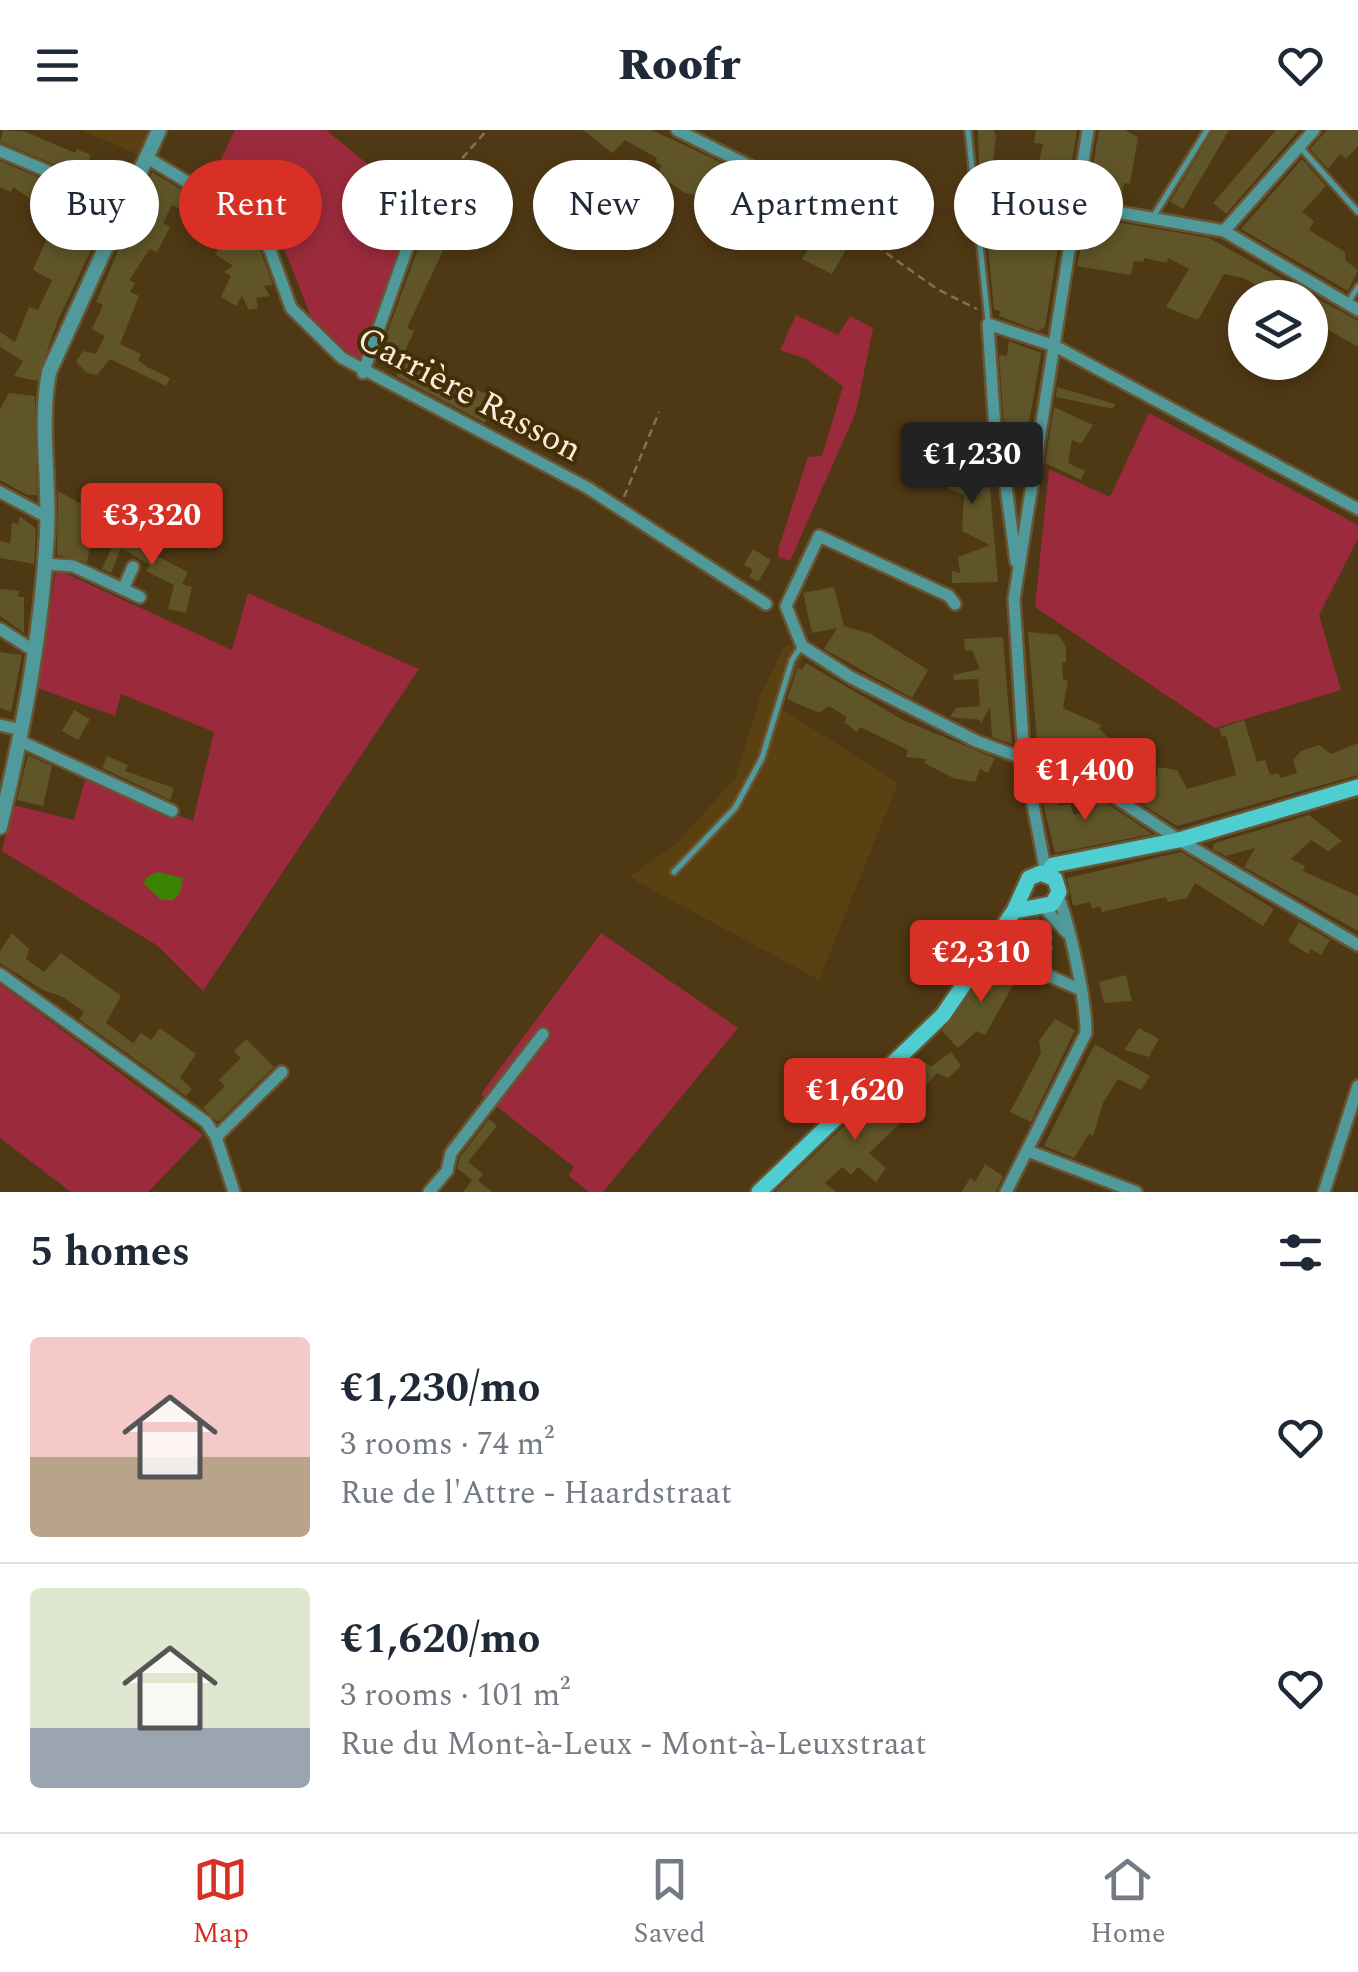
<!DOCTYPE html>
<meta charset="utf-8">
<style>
body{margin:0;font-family:Spectral,serif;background:#f2f2f3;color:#1f2937;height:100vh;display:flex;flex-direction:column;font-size:38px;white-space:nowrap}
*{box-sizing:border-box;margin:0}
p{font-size:32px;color:#747a83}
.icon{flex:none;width:55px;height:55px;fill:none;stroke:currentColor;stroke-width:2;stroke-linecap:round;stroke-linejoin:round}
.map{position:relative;height:1062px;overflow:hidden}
.panel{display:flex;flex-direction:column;background:#fff;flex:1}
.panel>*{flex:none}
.hud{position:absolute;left:30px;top:30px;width:1300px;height:90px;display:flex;gap:20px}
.fabs{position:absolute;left:1228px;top:150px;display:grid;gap:20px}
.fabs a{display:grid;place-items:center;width:100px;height:100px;border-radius:50%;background:#fff;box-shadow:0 5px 15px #0003;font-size:50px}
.price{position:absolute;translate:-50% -85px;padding:0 22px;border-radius:10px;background:#d93025;color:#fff;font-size:32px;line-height:65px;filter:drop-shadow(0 2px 5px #0008)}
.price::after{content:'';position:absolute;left:50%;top:60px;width:30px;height:22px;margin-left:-15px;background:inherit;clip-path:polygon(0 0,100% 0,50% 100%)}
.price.selected{background:#222;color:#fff}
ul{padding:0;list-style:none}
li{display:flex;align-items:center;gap:30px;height:250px;padding:0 30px}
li+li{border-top:2px solid #e0e1e3}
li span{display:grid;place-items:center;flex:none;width:280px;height:200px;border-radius:10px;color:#555}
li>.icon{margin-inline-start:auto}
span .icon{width:120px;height:120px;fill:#fffc;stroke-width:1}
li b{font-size:42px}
h2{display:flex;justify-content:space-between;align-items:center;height:120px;padding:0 30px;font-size:42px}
.pill{padding:0 35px;border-radius:45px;background:#fff;box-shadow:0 5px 15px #0003;font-size:35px;line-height:90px}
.pill.selected{background:#d93025;color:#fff}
header{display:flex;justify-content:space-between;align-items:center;height:130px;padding:0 30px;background:#fff;font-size:45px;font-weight:800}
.menu{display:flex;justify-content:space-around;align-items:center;height:140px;border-top:2px solid #e0e1e3;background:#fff;font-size:28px;color:#747a83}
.menu a{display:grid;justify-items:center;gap:5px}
.menu .selected{color:#d93025}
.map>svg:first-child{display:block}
.built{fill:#5b4012}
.green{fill:#9b2b3c}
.water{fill:#3b8200}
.building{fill:#5f5528}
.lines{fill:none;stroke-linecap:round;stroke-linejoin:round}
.service-casing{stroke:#6a5533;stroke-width:10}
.minor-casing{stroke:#6a5533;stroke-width:16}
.tertiary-casing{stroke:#6a5533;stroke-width:19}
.secondary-casing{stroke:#6a5533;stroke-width:20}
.path{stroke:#857152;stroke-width:2.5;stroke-dasharray:8 5;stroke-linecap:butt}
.service{stroke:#519a9b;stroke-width:5}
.minor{stroke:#519a9b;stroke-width:11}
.tertiary{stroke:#519a9b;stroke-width:14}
.secondary{stroke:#4eced0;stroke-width:15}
.labels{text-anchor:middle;stroke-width:8;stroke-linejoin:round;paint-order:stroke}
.street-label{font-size:35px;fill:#f9ebd7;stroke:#442e07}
</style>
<header><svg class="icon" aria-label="menu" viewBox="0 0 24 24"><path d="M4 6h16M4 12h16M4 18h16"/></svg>Roofr<svg class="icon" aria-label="heart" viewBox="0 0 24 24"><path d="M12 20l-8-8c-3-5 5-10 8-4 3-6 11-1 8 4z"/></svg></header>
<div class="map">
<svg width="1358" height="1062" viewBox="0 0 1358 1062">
<rect width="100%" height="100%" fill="#4f3814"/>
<g class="built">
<path d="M80 0H150L138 24Z"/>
<path d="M785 515 802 516 803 528 779 577 898 653 819 850 629 747 675 715 736 647 761 564Z"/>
</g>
<g class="green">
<path d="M235 0H326L415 73 360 232 313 192 280 108 252 76 209 54Z"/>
<path d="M796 185 838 205 850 186 873 198 856 282 790 431 778 427 779 417 808 327 822 326 843 256 806 229 780 220Z"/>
<path d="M1149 283 1358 395V408L1319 485 1341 560 1215 598 1035 477 1049 339 1110 367Z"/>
<path d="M56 439 232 520 248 463 419 539 203 861 158 816 2 721 13 675 74 690 85 650 193 691 214 602 121 564 115 586 38 558Z"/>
<path d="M601 803 738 898 603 1062H589L569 1046 574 1037 481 964Z"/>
<path d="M0 854 203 1005 148 1062H71L0 1008Z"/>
</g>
<path class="water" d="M157 742 183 748 180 763 173 770H161L144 754 146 748Z"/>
<g class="building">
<path d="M3 0 26 2 75 23 77 19 91 25 89 29 117 41 111 58 0 12Z"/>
<path d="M583 0H651L691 18 761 52 781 65 778 70 796 81 799 76 850 109 843 125 832 144 802 129 807 121 803 115 770 96 763 81 705 56 695 65 685 63 658 45 661 35 655 32 657 28 625 10 612 23Z"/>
<path d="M978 0H993L996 6 992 38 979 36Z"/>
<path d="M1036 0H1077L1045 197 1038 201 999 186 1000 181 994 179 988 117 990 101 1022 107 1043 14 1034 13Z"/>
<path d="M1099 0H1125L1138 7 1130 54 1124 53 1121 70 1088 65Z"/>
<path d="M1213 0H1229L1183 79 1170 72Z"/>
<path d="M1276 0H1299L1226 84 1213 73Z"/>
<path d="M1327 0H1358V16L1346 29 1340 24 1328 39 1310 19Z"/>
<path d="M1302 29 1326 56 1302 82 1314 91 1309 100 1345 122V130L1358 140 1348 161 1241 99Z"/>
<path d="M0 31 111 78 58 190 37 251 14 246 23 231 0 217V202L15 212 29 177 38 180 52 150 33 140 47 108 61 110 70 84 41 76 13 57 11 62 0 57Z"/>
<path d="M418 38 428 45 414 64 404 57Z"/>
<path d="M152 42 242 96 261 122 273 155 264 156 270 166 256 168 258 178 249 180 242 166 236 176 221 167 231 146 224 142 233 136 215 124 222 112 189 94 194 85 172 75 163 93 170 97 157 122 150 119 129 150 135 153 130 162 139 166 120 214 141 224 138 230 147 237 170 248 166 256 110 229 97 245 87 243 76 232 83 221 96 224 105 206 92 199 103 175 96 172Z"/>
<path d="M986 57 997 58 994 81 983 79Z"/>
<path d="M433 77 443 82 437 96 451 103 407 198 414 201 404 223 381 220Z"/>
<path d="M1087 87 1209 108 1358 191V217L1310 189V168H1265L1258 163 1261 157 1243 148 1224 144 1198 190 1166 177 1189 139 1168 128 1167 133 1144 128V132L1134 131 1131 145 1077 136Z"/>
<path d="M1009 211 1041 223 1023 328 1011 326 1004 298 999 225 1007 226Z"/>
<path d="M407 224 457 253 491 265 485 293 396 246Z"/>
<path d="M1057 257 1115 274 1113 279 1056 267Z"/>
<path d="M9 263 35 266 37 365H27L0 350V279Z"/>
<path d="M1054 277 1093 295 1081 314 1072 310 1068 333 1085 341 1081 350 1045 333Z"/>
<path d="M932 302 960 315 986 313 998 452 952 453V441L960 443 958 427 990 415 962 401 964 365 948 358 951 351 943 348 952 325 927 312Z"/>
<path d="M58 361 90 378 80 401 92 407 87 432 57 425Z"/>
<path d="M20 386 36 399 34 434 0 428V411L10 413 12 393 18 394Z"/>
<path d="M122 394 136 401 131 410 138 416 188 442 182 454 192 457 186 483 168 479 174 455 146 441 150 435 121 418 111 443 102 439Z"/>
<path d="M753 419 771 430 758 452 749 447 753 440 744 435Z"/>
<path d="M834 457 844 496 871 504 928 540 912 568 824 519 837 498 812 503 803 463Z"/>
<path d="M0 459 19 461 18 467H24V503L0 486Z"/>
<path d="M1028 502 1059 505 1066 517V532L1062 533 1063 549 1068 551 1063 578 1101 595 1099 599 1115 613 1112 619 1157 646 1158 637 1177 640 1187 659 1236 645 1226 606 1222 607 1219 599 1244 590 1257 632 1265 630 1270 645 1278 643 1281 648 1297 643 1293 630 1301 621 1319 615 1331 624 1358 613V645L1177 696 1080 636 1038 623Z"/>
<path d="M1003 507 1009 583 1012 614 992 607 990 577 981 593 980 590 950 587 956 578 980 576 978 549 954 550 953 545 980 539 972 520 965 521 964 509Z"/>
<path d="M0 522 22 525 11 582 0 578Z"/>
<path d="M806 533 903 590 995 628 988 643 980 639 975 652 953 648 924 633 926 629 906 627 908 620 860 597 857 602 844 592 847 587 829 576 819 583 787 569 798 537 802 540Z"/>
<path d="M74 580 90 589 78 610 62 601Z"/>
<path d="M28 625 52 636 43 676 17 670Z"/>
<path d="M107 626 128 635 125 641 174 658 170 670 102 638Z"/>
<path d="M1046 647 1054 650 1060 676 1070 673 1074 685 1097 676 1095 665 1152 704 1055 723 1038 652Z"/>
<path d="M1309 685 1342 711 1328 721 1311 710 1291 729 1305 736 1303 741 1358 766V801L1244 737 1255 718 1226 726 1212 719 1215 713Z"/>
<path d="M1181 722 1274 779 1263 796 1195 753 1187 768 1168 772 1166 767 1102 782 1100 776 1092 779 1090 772 1073 776 1067 748Z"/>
<path d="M1038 788 1054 809 1050 811 1054 819 1042 832 1004 815 1021 791Z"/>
<path d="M1299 792 1330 810 1321 825 1311 819 1308 824 1288 811Z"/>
<path d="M12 803 29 819 26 829 44 842 61 823 121 866 106 893 133 913 141 903 151 910 160 898 196 924 180 948 192 959 186 966 79 889 84 882 63 867 43 860 0 833V821Z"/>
<path d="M993 832 1020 843 985 905 977 901 958 918 942 901Z"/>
<path d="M1126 845 1132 871 1104 873 1099 852Z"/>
<path d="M1055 889 1075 900 1031 992 1010 982 1041 923 1039 911Z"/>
<path d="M1139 898 1159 909 1149 927 1124 920Z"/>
<path d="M246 909 274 937 218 992 203 978 225 956 219 950 241 928 234 921Z"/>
<path d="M1095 914 1150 946 1141 960 1118 949 1103 973 1093 1006 1089 1004 1074 1028 1044 1016Z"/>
<path d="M951 922 961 936 948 948 937 943 924 957 911 944 924 931 931 937Z"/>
<path d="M889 953 908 970 913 964 925 970 869 1023 886 1038 876 1052 858 1037 851 1045 842 1037 825 1053 836 1062H775Z"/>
<path d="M489 989 497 996 468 1032 483 1044 478 1051 492 1062H463L472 1050 457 1038 460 1027Z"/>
<path d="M985 1034 1003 1046 996 1062H962L970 1048 975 1052Z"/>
</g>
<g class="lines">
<defs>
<g id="service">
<path d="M968 0 988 191"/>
<path d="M1300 17 1358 82"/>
<path d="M1153 87 1207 0"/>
<path d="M1349 171 1358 157"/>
<path d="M674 742 735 678 762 628 792 530 800 518"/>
</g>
<g id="minor">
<path d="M677 0 766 44 856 102"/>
<path d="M0 21 125 74"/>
<path d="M146 27 248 89 269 117 291 178 342 228 588 358 766 474"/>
<path d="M1077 75 1224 101 1358 180"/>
<path d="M1224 101 1314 0"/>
<path d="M363 243 422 76 436 58"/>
<path d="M1003 334 995 299 988 194 1055 216 1358 379"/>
<path d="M0 362 47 387"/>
<path d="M1016 432 1003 334 1034 339"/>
<path d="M45 434 73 436 140 467"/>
<path d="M123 459 133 437"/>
<path d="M955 474 949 466 819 406 786 476 802 516 852 548 976 611 1098 656 1179 710 1358 815"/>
<path d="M0 499 36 522"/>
<path d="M0 595 22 600"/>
<path d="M20 611 172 681"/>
<path d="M1046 743 1024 627 1014 469 1088 0"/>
<path d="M1044 777 1066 802"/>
<path d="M988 819 1079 859"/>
<path d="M0 844 206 992 216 1007 234 1062"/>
<path d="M216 1007 282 942"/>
<path d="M1028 1021 1136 1062"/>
<path d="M429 1062 447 1041 451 1023 543 904"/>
<path d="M1006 1062 1086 903C1086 869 1070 796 1058 766"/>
<path d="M1324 1062 1358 956"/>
</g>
<path id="tertiary" d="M0 697C23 600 42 503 47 403 50 350 39 295 49 242L159 0"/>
<g id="secondary">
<path d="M1047 744 1053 735 1179 710 1358 657"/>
<path d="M759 1062 943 885 1014 781 1029 748 1041 743 1055 749 1059 762 1052 774 1014 781"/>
</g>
</defs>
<use href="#service" class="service-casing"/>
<use href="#minor" class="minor-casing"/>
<use href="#tertiary" class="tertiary-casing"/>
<use href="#secondary" class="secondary-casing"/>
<g class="path">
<path d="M445 48 487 0"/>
<path d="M865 108 937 159 977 179"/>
<path d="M624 367 659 282"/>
</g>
<use href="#service" class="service"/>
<use href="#minor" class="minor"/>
<use href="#tertiary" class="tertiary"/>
<use href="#secondary" class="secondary"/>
</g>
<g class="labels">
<g class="street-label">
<text transform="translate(470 263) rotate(28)" y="12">Carrière Rasson</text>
</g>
</g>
</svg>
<div class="fabs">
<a><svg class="icon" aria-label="layers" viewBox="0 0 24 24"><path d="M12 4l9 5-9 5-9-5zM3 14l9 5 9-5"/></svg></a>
</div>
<b class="price selected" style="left:972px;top:377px">€1,230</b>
<b class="price" style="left:152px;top:438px">€3,320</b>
<b class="price" style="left:1085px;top:693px">€1,400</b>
<b class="price" style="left:981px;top:875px">€2,310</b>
<b class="price" style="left:855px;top:1013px">€1,620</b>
<div class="hud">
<a class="pill">Buy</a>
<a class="pill selected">Rent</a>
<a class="pill">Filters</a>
<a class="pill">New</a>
<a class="pill">Apartment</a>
<a class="pill">House</a>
</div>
</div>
<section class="panel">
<h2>5 homes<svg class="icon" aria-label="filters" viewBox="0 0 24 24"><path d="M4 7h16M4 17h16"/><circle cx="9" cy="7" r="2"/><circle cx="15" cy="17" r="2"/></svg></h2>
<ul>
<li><span style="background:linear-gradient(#f6c9c9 60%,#b9a48a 0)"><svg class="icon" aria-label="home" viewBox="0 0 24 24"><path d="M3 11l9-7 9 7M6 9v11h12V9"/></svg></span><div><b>€1,230/mo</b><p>3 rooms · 74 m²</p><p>Rue de l'Attre - Haardstraat</p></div><svg class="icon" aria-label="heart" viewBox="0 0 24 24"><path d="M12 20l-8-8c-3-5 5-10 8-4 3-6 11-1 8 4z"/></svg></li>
<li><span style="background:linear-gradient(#dfe7d0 70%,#9aa5b1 0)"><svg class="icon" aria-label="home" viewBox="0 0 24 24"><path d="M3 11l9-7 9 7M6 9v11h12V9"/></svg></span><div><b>€1,620/mo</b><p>3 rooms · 101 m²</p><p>Rue du Mont-à-Leux - Mont-à-Leuxstraat</p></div><svg class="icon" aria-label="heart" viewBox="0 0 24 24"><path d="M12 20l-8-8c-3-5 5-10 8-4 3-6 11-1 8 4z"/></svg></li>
</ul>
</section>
<nav class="menu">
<a class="selected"><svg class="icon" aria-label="map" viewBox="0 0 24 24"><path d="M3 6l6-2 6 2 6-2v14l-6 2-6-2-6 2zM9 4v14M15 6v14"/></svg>Map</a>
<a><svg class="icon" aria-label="saved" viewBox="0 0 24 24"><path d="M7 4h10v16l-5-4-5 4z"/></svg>Saved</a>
<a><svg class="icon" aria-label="home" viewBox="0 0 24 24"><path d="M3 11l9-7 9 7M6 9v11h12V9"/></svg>Home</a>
</nav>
